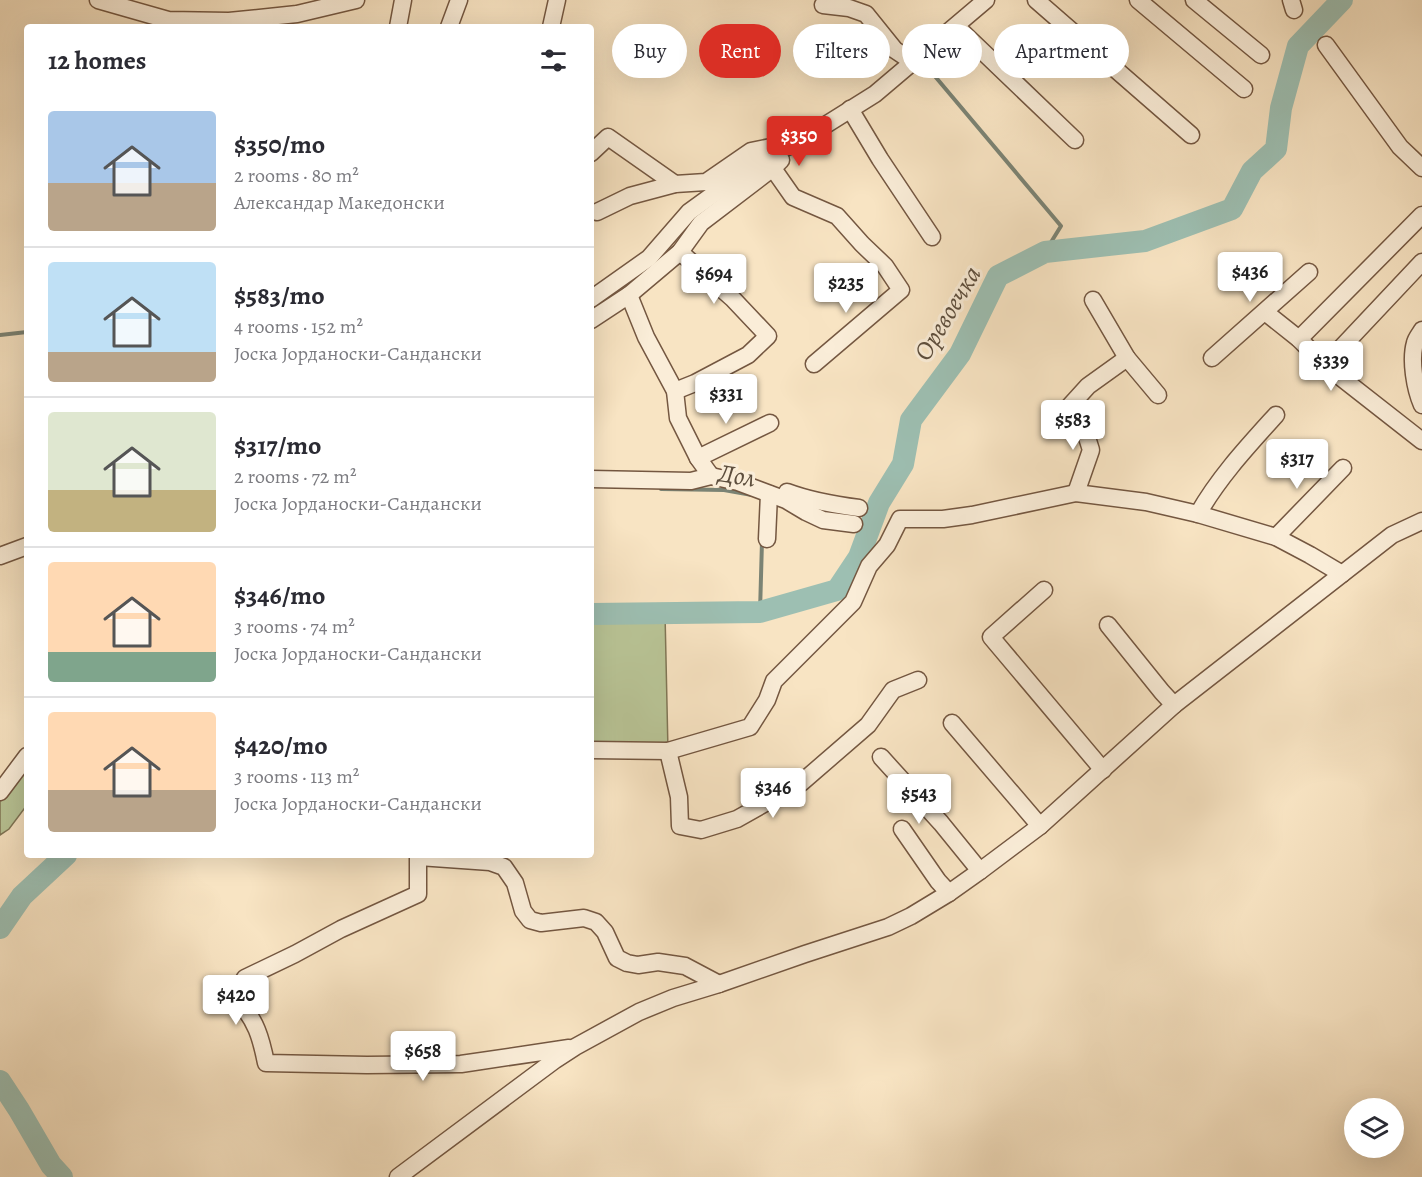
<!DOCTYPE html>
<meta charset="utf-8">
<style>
body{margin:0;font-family:Alegreya,serif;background:#f7f7f7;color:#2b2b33;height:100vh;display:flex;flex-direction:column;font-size:22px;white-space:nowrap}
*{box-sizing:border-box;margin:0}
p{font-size:20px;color:#7c7c81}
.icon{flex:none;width:33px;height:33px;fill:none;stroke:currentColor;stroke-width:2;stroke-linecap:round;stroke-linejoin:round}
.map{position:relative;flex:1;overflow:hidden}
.drawer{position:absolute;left:24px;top:24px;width:570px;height:834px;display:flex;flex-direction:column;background:#fff;border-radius:6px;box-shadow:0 6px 24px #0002}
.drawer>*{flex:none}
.top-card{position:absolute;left:612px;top:24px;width:570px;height:54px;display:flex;gap:12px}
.fabs{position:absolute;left:1344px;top:1098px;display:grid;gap:12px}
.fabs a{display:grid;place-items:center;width:60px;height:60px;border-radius:50%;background:#fff;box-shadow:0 6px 24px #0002;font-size:30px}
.price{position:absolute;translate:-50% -51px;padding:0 14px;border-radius:6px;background:#fff;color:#222;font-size:20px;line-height:39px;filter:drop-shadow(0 2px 3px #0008)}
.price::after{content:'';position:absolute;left:50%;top:36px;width:18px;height:14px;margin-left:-9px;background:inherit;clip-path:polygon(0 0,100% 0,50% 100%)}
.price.selected{background:#d93025;color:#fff}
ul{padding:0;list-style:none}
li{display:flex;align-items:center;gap:18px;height:150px;padding:0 24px}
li+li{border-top:2px solid #e1e1e2}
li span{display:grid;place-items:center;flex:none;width:168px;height:120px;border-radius:6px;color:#555}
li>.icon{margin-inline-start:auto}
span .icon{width:72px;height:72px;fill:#fffc;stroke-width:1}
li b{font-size:26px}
h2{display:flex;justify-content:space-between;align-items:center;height:72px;padding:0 24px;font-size:26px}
.chip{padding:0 21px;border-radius:27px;background:#fff;box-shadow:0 6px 24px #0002;font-size:21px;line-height:54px}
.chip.selected{background:#d93025;color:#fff}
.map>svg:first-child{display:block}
.green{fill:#b9c597;stroke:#807656;stroke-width:1.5}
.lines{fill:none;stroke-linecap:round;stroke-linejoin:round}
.stream{stroke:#7b8374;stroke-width:4}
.river{stroke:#9dbfb2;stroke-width:22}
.minor-casing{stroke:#745741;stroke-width:19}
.minor{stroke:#faedd8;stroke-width:16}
.labels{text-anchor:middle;stroke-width:6;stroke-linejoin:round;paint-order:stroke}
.water-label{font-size:26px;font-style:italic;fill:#5d4e3d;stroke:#faedd8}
</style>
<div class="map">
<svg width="1422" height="1177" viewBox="0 0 1422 1177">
<rect width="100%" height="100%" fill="#f8e4c3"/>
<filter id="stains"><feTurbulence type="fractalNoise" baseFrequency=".00333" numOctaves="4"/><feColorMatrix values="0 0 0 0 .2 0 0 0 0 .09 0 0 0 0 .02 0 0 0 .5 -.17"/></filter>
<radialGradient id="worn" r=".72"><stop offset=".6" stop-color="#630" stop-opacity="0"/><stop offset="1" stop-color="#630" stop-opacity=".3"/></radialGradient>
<g class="green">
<path d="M665 613 668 751 591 750V614Z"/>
<path d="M27 756V805L9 829 0 835V792Z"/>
</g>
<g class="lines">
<g class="stream">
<path d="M928 68 1061 226 1045 252"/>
<path d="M0 335 27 332"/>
<path d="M661 489 724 490 752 495"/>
<path d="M760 612 762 541"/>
</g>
<g class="river">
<path d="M591 614 760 612 837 590 859 557 879 503 903 464 911 420 960 354 998 276 1045 252 1145 241 1232 209 1252 171 1276 149 1281 108 1298 46 1342 0"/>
<path d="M0 928 22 896 66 855"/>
<path d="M0 1081 19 1110 51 1165 62 1177"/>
</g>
<defs>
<g id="minor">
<path d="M98 0 168 20 229 21 297 14 356 0"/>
<path d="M1036 0 1191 135"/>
<path d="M1138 0 1244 89"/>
<path d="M1194 0 1261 55"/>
<path d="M1291 0 1294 10"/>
<path d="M823 5 849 8 866 14 895 50 913 62"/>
<path d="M956 26 1075 140"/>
<path d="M398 27 403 0"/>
<path d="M449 27 459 0"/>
<path d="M551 27 557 0"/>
<path d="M1326 45 1400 147 1422 168"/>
<path d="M850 109 880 159 932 237"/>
<path d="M591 153 608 137 675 184"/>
<path d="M765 157 793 197 837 216 862 244 885 266 901 290 814 364"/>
<path d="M597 212 630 196 675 184 706 182 751 151 776 146"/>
<path d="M629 295 646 337 675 391 678 418 698 458 711 476"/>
<path d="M591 299 649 258 689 212 765 157 800 141 875 94 986 0"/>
<path d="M1093 300 1127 358 1158 395"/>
<path d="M1265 312 1299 339 1325 365 1422 441"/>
<path d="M591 320 629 295 680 252 701 223 773 168 781 160"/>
<path d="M1422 330C1420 334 1416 338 1415 343 1410 360 1415 389 1422 405"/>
<path d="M1299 339 1422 215"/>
<path d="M1212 358 1309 272"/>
<path d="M1325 365 1422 262"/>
<path d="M675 391 695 383 748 355 768 336 733 299 680 252"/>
<path d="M698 458 770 423"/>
<path d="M591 479 691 481 711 476 738 482 786 500 806 512 823 520 854 524"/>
<path d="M787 492C811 501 835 505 859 508"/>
<path d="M1076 493 1091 450 1085 431 1068 408 1088 386 1127 358"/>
<path d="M1198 514C1219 477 1248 446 1276 415"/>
<path d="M1276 537 1343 468"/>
<path d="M767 539 769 494"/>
<path d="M0 556 27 546"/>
<path d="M1044 590 991 637 1103 770"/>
<path d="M1108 625 1162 692 1174 705"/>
<path d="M952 723 1040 826"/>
<path d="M591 750 668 751 750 727 767 700 774 681 853 602 869 566 887 545 900 519H943L972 515 1076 493 1146 502 1198 514 1276 537 1310 555 1342 574"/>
<path d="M668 751 679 797 680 826 701 830 737 819 801 783 868 725 893 690 918 680"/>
<path d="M881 757 941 823 980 871"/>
<path d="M0 792 27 756"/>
<path d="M902 829 938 881 949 893"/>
<path d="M418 855V894L341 929 295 954 245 978 238 989V1001C256 1020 261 1038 266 1063L367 1065 461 1064 569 1048"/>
<path d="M419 857 490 862 504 867 515 883 523 911 530 920 541 923 584 918 596 922 605 932 617 958 627 963 638 965 658 962 685 966 719 984"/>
<path d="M398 1177 555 1060 575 1047 639 1012 673 998 719 984 805 954 888 927 911 916 949 893 980 871 1040 826 1174 705 1392 535 1422 521"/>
</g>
</defs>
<use href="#minor" class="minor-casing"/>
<use href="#minor" class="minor"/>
</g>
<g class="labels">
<g class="water-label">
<text transform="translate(947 313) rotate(-59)" y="9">Оревоечка</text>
<text transform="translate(737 475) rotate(9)" y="9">Дол</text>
</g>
</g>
<rect width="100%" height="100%" filter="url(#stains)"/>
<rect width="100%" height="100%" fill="url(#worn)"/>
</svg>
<div class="fabs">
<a><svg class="icon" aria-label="layers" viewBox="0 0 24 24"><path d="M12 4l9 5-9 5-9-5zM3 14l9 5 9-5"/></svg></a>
</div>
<b class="price selected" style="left:799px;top:167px">$350</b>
<b class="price" style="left:1250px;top:303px">$436</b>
<b class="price" style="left:714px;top:305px">$694</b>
<b class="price" style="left:846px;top:314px">$235</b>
<b class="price" style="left:1331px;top:392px">$339</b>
<b class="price" style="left:726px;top:425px">$331</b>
<b class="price" style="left:1073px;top:451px">$583</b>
<b class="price" style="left:1297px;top:490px">$317</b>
<b class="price" style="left:773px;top:819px">$346</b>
<b class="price" style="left:919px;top:825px">$543</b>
<b class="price" style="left:236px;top:1026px">$420</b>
<b class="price" style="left:423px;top:1082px">$658</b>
<div class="top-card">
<a class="chip">Buy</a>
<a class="chip selected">Rent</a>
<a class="chip">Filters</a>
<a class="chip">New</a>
<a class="chip">Apartment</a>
</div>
<section class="drawer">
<h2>12 homes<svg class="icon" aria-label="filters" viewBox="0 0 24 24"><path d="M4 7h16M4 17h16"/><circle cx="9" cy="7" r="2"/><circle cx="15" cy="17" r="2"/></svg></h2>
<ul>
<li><span style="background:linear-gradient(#a9c7e8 60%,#b9a48a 0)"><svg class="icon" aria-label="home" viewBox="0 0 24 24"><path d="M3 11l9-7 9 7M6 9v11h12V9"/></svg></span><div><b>$350/mo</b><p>2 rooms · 80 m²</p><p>Александар Македонски</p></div></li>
<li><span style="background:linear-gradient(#bfe0f5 75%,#b9a48a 0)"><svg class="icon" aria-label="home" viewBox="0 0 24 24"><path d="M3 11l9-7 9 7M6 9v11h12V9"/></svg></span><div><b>$583/mo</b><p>4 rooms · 152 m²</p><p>Јоска Јорданоски-Сандански</p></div></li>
<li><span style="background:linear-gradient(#dfe7d0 65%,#c2b280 0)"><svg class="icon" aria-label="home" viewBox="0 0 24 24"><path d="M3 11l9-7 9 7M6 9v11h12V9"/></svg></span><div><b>$317/mo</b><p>2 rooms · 72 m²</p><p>Јоска Јорданоски-Сандански</p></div></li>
<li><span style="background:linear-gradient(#ffd9b3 75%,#7fa58c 0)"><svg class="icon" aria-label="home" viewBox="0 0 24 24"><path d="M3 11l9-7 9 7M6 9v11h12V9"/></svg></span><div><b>$346/mo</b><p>3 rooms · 74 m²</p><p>Јоска Јорданоски-Сандански</p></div></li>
<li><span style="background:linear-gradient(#ffd9b3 65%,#b9a48a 0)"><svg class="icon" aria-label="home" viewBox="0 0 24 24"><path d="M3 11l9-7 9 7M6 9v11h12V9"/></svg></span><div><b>$420/mo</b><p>3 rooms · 113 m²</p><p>Јоска Јорданоски-Сандански</p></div></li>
</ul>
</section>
</div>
